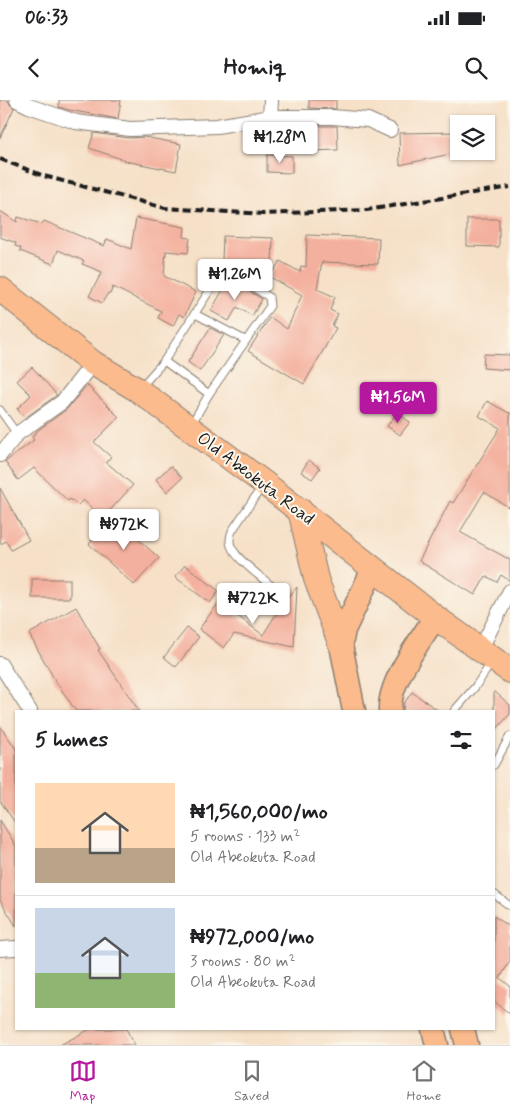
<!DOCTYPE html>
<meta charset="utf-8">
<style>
body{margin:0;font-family:Mynerve,sans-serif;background:#f6f6f6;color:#202124;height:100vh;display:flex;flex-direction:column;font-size:19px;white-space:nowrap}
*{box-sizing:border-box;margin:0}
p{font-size:16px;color:#757577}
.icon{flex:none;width:28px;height:28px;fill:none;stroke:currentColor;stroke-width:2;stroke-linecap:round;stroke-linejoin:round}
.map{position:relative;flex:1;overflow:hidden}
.details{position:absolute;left:15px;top:610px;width:480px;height:320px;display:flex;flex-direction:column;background:#fff;border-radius:0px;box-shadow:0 1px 4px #0004}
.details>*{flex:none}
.fabs{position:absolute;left:450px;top:15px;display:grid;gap:10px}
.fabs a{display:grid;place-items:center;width:45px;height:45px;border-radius:0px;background:#fff;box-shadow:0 1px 4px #0004;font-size:25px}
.price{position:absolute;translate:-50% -42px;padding:0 11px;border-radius:5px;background:#fff;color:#222;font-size:16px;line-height:32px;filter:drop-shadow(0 1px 2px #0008)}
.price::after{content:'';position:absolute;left:50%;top:30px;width:15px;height:11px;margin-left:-8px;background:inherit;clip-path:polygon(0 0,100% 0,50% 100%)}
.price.selected{background:#b5179e;color:#fff}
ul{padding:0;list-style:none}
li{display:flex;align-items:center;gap:15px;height:125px;padding:0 20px}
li+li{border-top:1px solid #e0e0e0}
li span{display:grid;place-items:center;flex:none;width:140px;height:100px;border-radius:0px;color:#555}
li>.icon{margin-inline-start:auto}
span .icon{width:60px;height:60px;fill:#fffc;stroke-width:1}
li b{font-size:21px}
h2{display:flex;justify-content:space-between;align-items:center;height:60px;padding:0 20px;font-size:21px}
.status{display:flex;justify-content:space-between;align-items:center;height:35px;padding:0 25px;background:#fff;direction:ltr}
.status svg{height:14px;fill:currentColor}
header{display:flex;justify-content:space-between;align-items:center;height:65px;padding:0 20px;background:#fff;font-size:22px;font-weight:700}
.dock{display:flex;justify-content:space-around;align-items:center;height:70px;border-top:1px solid #e0e0e0;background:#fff;font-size:14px;color:#757577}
.dock a{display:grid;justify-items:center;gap:2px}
.dock .selected{color:#b5179e}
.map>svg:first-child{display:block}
.building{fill:#f4b09e}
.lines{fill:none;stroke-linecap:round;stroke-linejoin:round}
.service-casing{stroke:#897e72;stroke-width:9}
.minor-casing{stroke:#897e72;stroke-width:16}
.primary-casing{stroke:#897e72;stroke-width:25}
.trunk-casing{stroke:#897e72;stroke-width:26}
.service{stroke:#fff;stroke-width:7}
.minor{stroke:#fff;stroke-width:14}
.primary{stroke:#fbbb8d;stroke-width:22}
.trunk{stroke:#fbbb8d;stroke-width:24}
.rail{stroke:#1c1c1c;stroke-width:4;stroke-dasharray:8 4;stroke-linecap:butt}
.labels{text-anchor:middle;stroke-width:4;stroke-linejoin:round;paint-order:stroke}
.street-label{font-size:18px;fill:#1c1c1c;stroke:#fbf7ec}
</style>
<div class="status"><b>06:33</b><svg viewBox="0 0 49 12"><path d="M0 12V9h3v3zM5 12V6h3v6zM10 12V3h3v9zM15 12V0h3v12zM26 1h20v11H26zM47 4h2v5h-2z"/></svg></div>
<header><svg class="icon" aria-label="back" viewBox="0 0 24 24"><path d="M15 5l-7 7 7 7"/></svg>Homiq<svg class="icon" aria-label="search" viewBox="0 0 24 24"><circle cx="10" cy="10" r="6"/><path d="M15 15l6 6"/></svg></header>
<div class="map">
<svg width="510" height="945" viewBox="0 0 510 945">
<rect width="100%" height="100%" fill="#fbf7ec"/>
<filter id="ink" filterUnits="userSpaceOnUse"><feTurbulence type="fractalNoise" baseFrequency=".02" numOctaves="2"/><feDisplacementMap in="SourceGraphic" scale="10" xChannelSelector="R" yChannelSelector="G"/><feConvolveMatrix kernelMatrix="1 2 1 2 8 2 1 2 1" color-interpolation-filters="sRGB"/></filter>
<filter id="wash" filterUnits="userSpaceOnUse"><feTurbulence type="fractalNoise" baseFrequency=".0096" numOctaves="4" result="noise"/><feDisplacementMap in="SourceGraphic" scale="20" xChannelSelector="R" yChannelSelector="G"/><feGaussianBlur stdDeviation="1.12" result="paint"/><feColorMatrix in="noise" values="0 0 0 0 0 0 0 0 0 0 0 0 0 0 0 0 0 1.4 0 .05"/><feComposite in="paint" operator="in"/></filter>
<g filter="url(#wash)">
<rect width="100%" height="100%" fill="#f6e0c7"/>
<g id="blocks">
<g class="building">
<path d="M0 0H8L10 5 14 8 0 38Z"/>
<path d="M59 0H121L118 19 69 10 59 7Z"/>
<path d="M309 0H336V9L309 8Z"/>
<path d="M309 26H337L338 50 310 51Z"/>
<path d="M459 32V52L400 65 399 33Z"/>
<path d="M94 33 129 38 144 37 181 44 176 71 130 62 89 48Z"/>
<path d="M267 55 292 56V73L267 72Z"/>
<path d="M0 111 17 122 18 117 42 124 44 121 104 146 107 139 131 149 136 118 185 127 184 137 190 138 188 153 166 151 164 176 196 192 184 217 179 214 173 226 158 218 161 211 113 187 110 194 108 193 102 203 89 196 102 172 82 164 84 161 58 150 53 164 20 151 21 148 15 146 16 143 0 137Z"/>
<path d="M467 119H499V147L467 146Z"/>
<path d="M307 135 379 138 378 164 322 162 317 189 335 197 330 210 338 214 332 226 336 228 304 284 248 251 270 217 287 229 302 195 270 177 280 161 300 172 301 166 306 167Z"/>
<path d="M223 136 273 138 272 163 222 161Z"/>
<path d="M229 179 262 199 252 216 237 207 229 221 211 211Z"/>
<path d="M210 228 224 235 200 271 188 262Z"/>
<path d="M484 254 510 255V270L483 268Z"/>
<path d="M32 267 57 295 25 318 17 309 31 295 17 281Z"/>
<path d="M87 285 119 317 94 342 111 357 106 362 133 385 103 418 83 400 78 405 70 399 68 401 34 368 18 380 5 362 34 340 32 337 37 331 67 309Z"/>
<path d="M487 301 509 313 510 312V408L484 392 460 432 510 460V481L501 475 497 482 486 476 475 495 419 461 450 401 453 403 500 328 479 316Z"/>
<path d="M397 313 410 322 400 335 387 326Z"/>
<path d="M309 360 320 368 312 379 301 372Z"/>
<path d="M171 366 182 378 167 392 156 379Z"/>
<path d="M0 388 29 440 11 450 6 441 0 444Z"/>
<path d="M114 417 159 458 134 485 89 444Z"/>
<path d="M185 465 219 491 210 503 175 477Z"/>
<rect x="32" y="479" width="38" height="19"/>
<path d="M297 487 294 547 234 534 224 548 199 529 219 502 263 535 283 503Z"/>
<path d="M76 507 100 549 98 550 139 611H76L56 582 29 534Z"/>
<path d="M187 528 199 537 176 567 164 557Z"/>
<path d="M494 591 510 605V614L494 632Z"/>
<path d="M412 592 439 611H403L404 603Z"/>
<path d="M0 626 16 649V724L0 701Z"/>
<path d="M0 720 16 746V826L0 800Z"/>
<path d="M494 816 510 827V861L500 878 510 886V914L494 901Z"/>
<path d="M90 929H126L135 945H60Z"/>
</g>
</g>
</g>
<g filter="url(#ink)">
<use href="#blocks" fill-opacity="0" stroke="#897e72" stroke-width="1"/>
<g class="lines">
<defs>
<g id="service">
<path d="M195 214 245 240"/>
<path d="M164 261 209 294"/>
<path d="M140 288 164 261 219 176 228 172 269 197 270 206 209 294 191 325"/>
<path d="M0 310 17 334"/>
<path d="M263 385 232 431C230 436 229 441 231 446 236 460 270 484 283 495"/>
<path d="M454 611 475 587 492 562"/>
<path d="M494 665 510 636"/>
<path d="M494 794 510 806"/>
</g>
<g id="minor">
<path d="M17 0 29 6 76 22 130 29 217 26 270 17 271 0"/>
<path d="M270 17H332L368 20 390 30"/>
<path d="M0 355 17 334 62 302 93 263"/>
<path d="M480 550 510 491"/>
<path d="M0 564 30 611"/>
<path d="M0 849 16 848"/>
</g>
<g id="primary">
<path d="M354 611 341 545 344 530 373 469"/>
<path d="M390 611C388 582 420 542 435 517"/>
<path d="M433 929 437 945"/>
<path d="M463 929 467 945"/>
</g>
<g id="trunk">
<path d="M0 189 93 263 138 290 264 383 435 517 510 571"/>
<path d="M300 410 316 479 341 545"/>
</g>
</defs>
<use href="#service" class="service-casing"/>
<use href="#minor" class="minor-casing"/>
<use href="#primary" class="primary-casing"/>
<use href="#trunk" class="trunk-casing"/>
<use href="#service" class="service"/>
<use href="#minor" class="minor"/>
<use href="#primary" class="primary"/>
<use href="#trunk" class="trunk"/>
<path class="rail" d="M0 59 44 76 165 108 263 114 367 110 510 87"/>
</g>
</g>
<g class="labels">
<g class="street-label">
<text transform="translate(256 378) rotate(37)" y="6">Old Abeokuta Road</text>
</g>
</g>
</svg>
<div class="fabs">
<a><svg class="icon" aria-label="layers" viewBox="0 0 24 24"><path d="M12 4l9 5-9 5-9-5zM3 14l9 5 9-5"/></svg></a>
</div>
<b class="price" style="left:280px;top:64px">₦1.28M</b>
<b class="price" style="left:235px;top:201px">₦1.26M</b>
<b class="price selected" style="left:398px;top:324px">₦1.56M</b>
<b class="price" style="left:124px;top:451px">₦972K</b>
<b class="price" style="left:253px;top:525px">₦722K</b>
<section class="details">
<h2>5 homes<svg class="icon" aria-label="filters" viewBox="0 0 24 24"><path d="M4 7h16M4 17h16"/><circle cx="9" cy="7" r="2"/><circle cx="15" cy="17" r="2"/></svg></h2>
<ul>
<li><span style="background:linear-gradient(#ffd9b3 65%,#b9a48a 0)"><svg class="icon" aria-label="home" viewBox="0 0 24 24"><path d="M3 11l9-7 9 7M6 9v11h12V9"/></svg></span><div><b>₦1,560,000/mo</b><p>5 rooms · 133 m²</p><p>Old Abeokuta Road</p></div></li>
<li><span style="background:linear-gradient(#c9d6e8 65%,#8fb573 0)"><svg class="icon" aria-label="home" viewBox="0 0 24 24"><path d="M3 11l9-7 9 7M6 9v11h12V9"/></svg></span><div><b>₦972,000/mo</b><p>3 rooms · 80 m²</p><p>Old Abeokuta Road</p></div></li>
</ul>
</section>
</div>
<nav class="dock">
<a class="selected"><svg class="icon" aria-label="map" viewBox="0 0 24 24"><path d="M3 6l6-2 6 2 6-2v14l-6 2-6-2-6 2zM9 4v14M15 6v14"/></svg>Map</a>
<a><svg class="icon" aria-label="saved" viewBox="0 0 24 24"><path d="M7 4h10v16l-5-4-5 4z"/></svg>Saved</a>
<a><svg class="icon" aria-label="home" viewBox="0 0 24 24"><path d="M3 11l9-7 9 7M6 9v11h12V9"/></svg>Home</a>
</nav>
